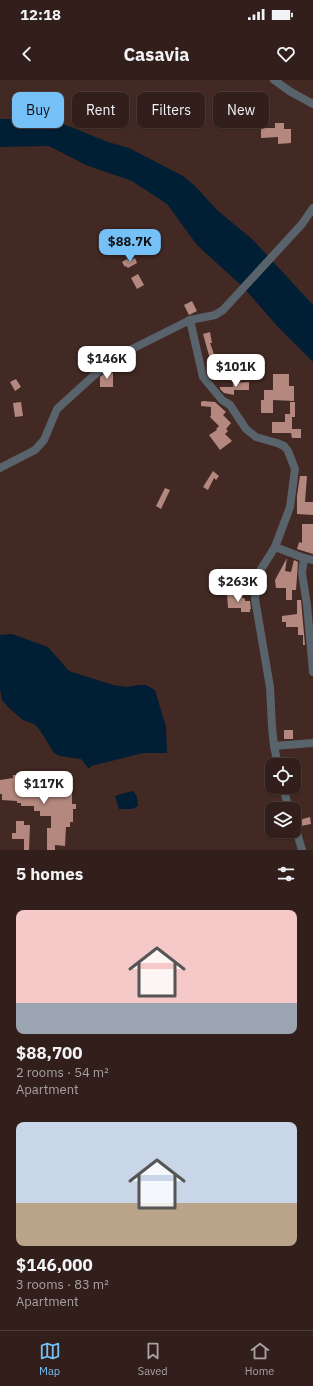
<!DOCTYPE html>
<meta charset="utf-8">
<style>
body{margin:0;font-family:"IBM Plex Sans",sans-serif;background:#3a2724;color:#f1f3f6;height:100vh;display:flex;flex-direction:column;font-size:15px;white-space:nowrap}
*{box-sizing:border-box;margin:0}
p{font-size:13px;color:#a8a2a3}
.icon{flex:none;width:22px;height:22px;fill:none;stroke:currentColor;stroke-width:2;stroke-linecap:round;stroke-linejoin:round}
.map{position:relative;height:770px;overflow:hidden}
.details{display:flex;flex-direction:column;background:#321f1b;flex:1}
.details>*{flex:none}
.guide{position:absolute;left:12px;top:12px;width:289px;height:36px;display:flex;gap:8px}
.controls{position:absolute;left:265px;top:678px;display:grid;gap:8px}
.controls a{display:grid;place-items:center;width:36px;height:36px;border-radius:8px;background:#321f1b;box-shadow:0 1px 3px #0004,0 0 0 1px #4d3d3a;font-size:20px}
.price{position:absolute;translate:-50% -34px;padding:0 9px;border-radius:8px;background:#fff;color:#222;font-size:13px;line-height:26px;filter:drop-shadow(0 1px 2px #0008)}
.price::after{content:'';position:absolute;left:50%;top:24px;width:12px;height:9px;margin-left:-6px;background:inherit;clip-path:polygon(0 0,100% 0,50% 100%)}
.price.on{background:#75c0f6;color:#111}
ul{padding:0;list-style:none}
li{display:grid;align-content:center;gap:8px;height:212px;padding:0 16px}
li span{display:grid;place-items:center;height:124px;border-radius:8px;color:#555}
li>.icon{margin-inline-start:auto}
span .icon{width:72px;height:72px;fill:#fffc;stroke-width:1}
li b{font-size:17px}
h2{display:flex;justify-content:space-between;align-items:center;height:48px;padding:0 16px;font-size:17px}
.tag{padding:0 14px;border-radius:8px;background:#321f1b;box-shadow:0 1px 3px #0004,0 0 0 1px #4d3d3a;font-size:14px;line-height:36px}
.tag.on{background:#75c0f6;color:#111}
.status{display:flex;justify-content:space-between;align-items:center;height:28px;padding:0 20px;background:#321f1b;direction:ltr}
.status svg{height:11px;fill:currentColor}
header{display:flex;justify-content:space-between;align-items:center;height:52px;padding:0 16px;background:#321f1b;font-size:18px;font-weight:700}
.tab-bar{display:flex;justify-content:space-around;align-items:center;height:56px;border-top:1px solid #4d3d3a;background:#321f1b;font-size:11px;color:#a8a2a3}
.tab-bar a{display:grid;justify-items:center;gap:2px}
.tab-bar .on{color:#75c0f6}
.map>svg:first-child{display:block}
.water{fill:#001e34}
.building{fill:#b4887e}
.lines{fill:none;stroke-linecap:round;stroke-linejoin:round}
.minor{stroke:#59636b;stroke-width:8}
</style>
<div class="status"><b>12:18</b><svg viewBox="0 0 49 12"><path d="M0 12V9h3v3zM5 12V6h3v6zM10 12V3h3v9zM15 12V0h3v12zM26 1h20v11H26zM47 4h2v5h-2z"/></svg></div>
<header><svg class="icon" aria-label="back" viewBox="0 0 24 24"><path d="M15 5l-7 7 7 7"/></svg>Casavia<svg class="icon" aria-label="heart" viewBox="0 0 24 24"><path d="M12 20l-8-8c-3-5 5-10 8-4 3-6 11-1 8 4z"/></svg></header>
<div class="map">
<svg width="313" height="770" viewBox="0 0 313 770">
<rect width="100%" height="100%" fill="#422924"/>
<g class="water">
<path d="M0 39H30L63 44 108 62 129 68 183 96 196 107 217 130 253 160 313 225V282L278 247 243 207 197 165 167 124 132 101 86 85 49 66 0 67Z"/>
<path d="M12 554 48 567 69 591 113 605 127 607 139 605H146L155 610 166 647 167 673H143L91 686 89 689 81 679 60 676 54 673 39 649 34 644 23 640 9 628 2 620 0 609V555Z"/>
<path d="M132 711 134 712 137 717 138 726 132 729H119L115 716Z"/>
</g>
<g class="building">
<path d="M185 28V41H177V29Z"/>
<path d="M275 43H284V49H291V63L278 64V57L261 58V48H275Z"/>
<path d="M134 152 136 155 140 153 144 161 140 163 142 167 135 171 126 156Z"/>
<path d="M117 157V165H107V158Z"/>
<path d="M135 178 137 183 128 188 126 186 125 187 122 182 127 179 129 181Z"/>
<path d="M138 194 144 205 137 209 131 198Z"/>
<path d="M192 221 197 231 189 235 184 225Z"/>
<path d="M210 252 212 263H210L215 277 210 279 203 254Z"/>
<rect x="217" y="275" width="7" height="19"/>
<path d="M105 293H113V307H100V297Z"/>
<path d="M273 294H289V306H294V321L273 320V333H261V320H264V310H273Z"/>
<path d="M16 299 21 307 15 311 10 302Z"/>
<path d="M249 302V310H234V315L224 313 220 309V307H233V303Z"/>
<path d="M203 321 215 322 226 332 223 335 231 343 226 349 228 351 225 354 232 361 220 370 209 355 217 350 216 349 219 346 210 337 211 335V327L201 326V322Z"/>
<path d="M21 322 23 336 15 337 13 323Z"/>
<path d="M290 322H295V337H292V349H301V358H292L291 353H272V342H285V334H290Z"/>
<path d="M213 391 219 396 216 400 214 398 208 410 203 407Z"/>
<path d="M300 396H307L305 422H313V435L297 434V416Z"/>
<path d="M165 408 170 410 161 429 156 426Z"/>
<path d="M302 444H313V474L297 469 299 462 302 463Z"/>
<path d="M287 478 285 491 291 492 294 480 298 482 296 510H292V520H286V508H276L275 500Z"/>
<path d="M227 514H241L240 516 245 519V521H250L251 529H250V532H241V528H228Z"/>
<path d="M297 520H301L305 565H303V555H298V547H286V542H282V536L297 534Z"/>
<rect x="284" y="650" width="9" height="9"/>
<path d="M13 695H19L21 703 40 704V709L63 710V703H72V724H76V729H73V742H70V747H66L65 766 55 765V770H47V748H51V736H40V731H34V726H21V723H17V721L2 720V714H0V700L13 698Z"/>
<path d="M310 737 311 744 301 746 299 740Z"/>
<path d="M16 741H24V745H30L29 770H24V759H12V753H16Z"/>
</g>
<g class="lines">
<g class="minor">
<path d="M274 0 291 12 313 24"/>
<path d="M190 240 203 297 222 320 230 325 246 349 256 357 277 363 284 366 288 371 295 389 290 427 275 467 304 478"/>
<path d="M0 388 35 370 44 360 57 329 101 289 122 274 190 240 215 235 223 230 302 144 313 128"/>
<path d="M313 480 304 478 302 493 307 525 313 592"/>
<path d="M274 666 272 647 270 607 255 519 258 494 275 467"/>
<path d="M278 685 274 666 313 663"/>
<path d="M283 707 289 729"/>
<path d="M294 742 302 770"/>
</g>
</g>
</svg>
<div class="controls">
<a><svg class="icon" aria-label="locate" viewBox="0 0 24 24"><circle cx="12" cy="12" r="6"/><path d="M12 2v4M12 18v4M2 12h4M18 12h4"/></svg></a>
<a><svg class="icon" aria-label="layers" viewBox="0 0 24 24"><path d="M12 4l9 5-9 5-9-5zM3 14l9 5 9-5"/></svg></a>
</div>
<b class="price on" style="left:130px;top:183px">$88.7K</b>
<b class="price" style="left:107px;top:300px">$146K</b>
<b class="price" style="left:236px;top:308px">$101K</b>
<b class="price" style="left:238px;top:523px">$263K</b>
<b class="price" style="left:44px;top:725px">$117K</b>
<div class="guide">
<a class="tag on">Buy</a>
<a class="tag">Rent</a>
<a class="tag">Filters</a>
<a class="tag">New</a>
</div>
</div>
<section class="details">
<h2>5 homes<svg class="icon" aria-label="filters" viewBox="0 0 24 24"><path d="M4 7h16M4 17h16"/><circle cx="9" cy="7" r="2"/><circle cx="15" cy="17" r="2"/></svg></h2>
<ul>
<li><span style="background:linear-gradient(#f6c9c9 75%,#9aa5b1 0)"><svg class="icon" aria-label="home" viewBox="0 0 24 24"><path d="M3 11l9-7 9 7M6 9v11h12V9"/></svg></span><div><b>$88,700</b><p>2 rooms · 54 m²</p><p>Apartment</p></div></li>
<li><span style="background:linear-gradient(#c9d6e8 65%,#b9a48a 0)"><svg class="icon" aria-label="home" viewBox="0 0 24 24"><path d="M3 11l9-7 9 7M6 9v11h12V9"/></svg></span><div><b>$146,000</b><p>3 rooms · 83 m²</p><p>Apartment</p></div></li>
</ul>
</section>
<nav class="tab-bar">
<a class="on"><svg class="icon" aria-label="map" viewBox="0 0 24 24"><path d="M3 6l6-2 6 2 6-2v14l-6 2-6-2-6 2zM9 4v14M15 6v14"/></svg>Map</a>
<a><svg class="icon" aria-label="saved" viewBox="0 0 24 24"><path d="M7 4h10v16l-5-4-5 4z"/></svg>Saved</a>
<a><svg class="icon" aria-label="home" viewBox="0 0 24 24"><path d="M3 11l9-7 9 7M6 9v11h12V9"/></svg>Home</a>
</nav>
